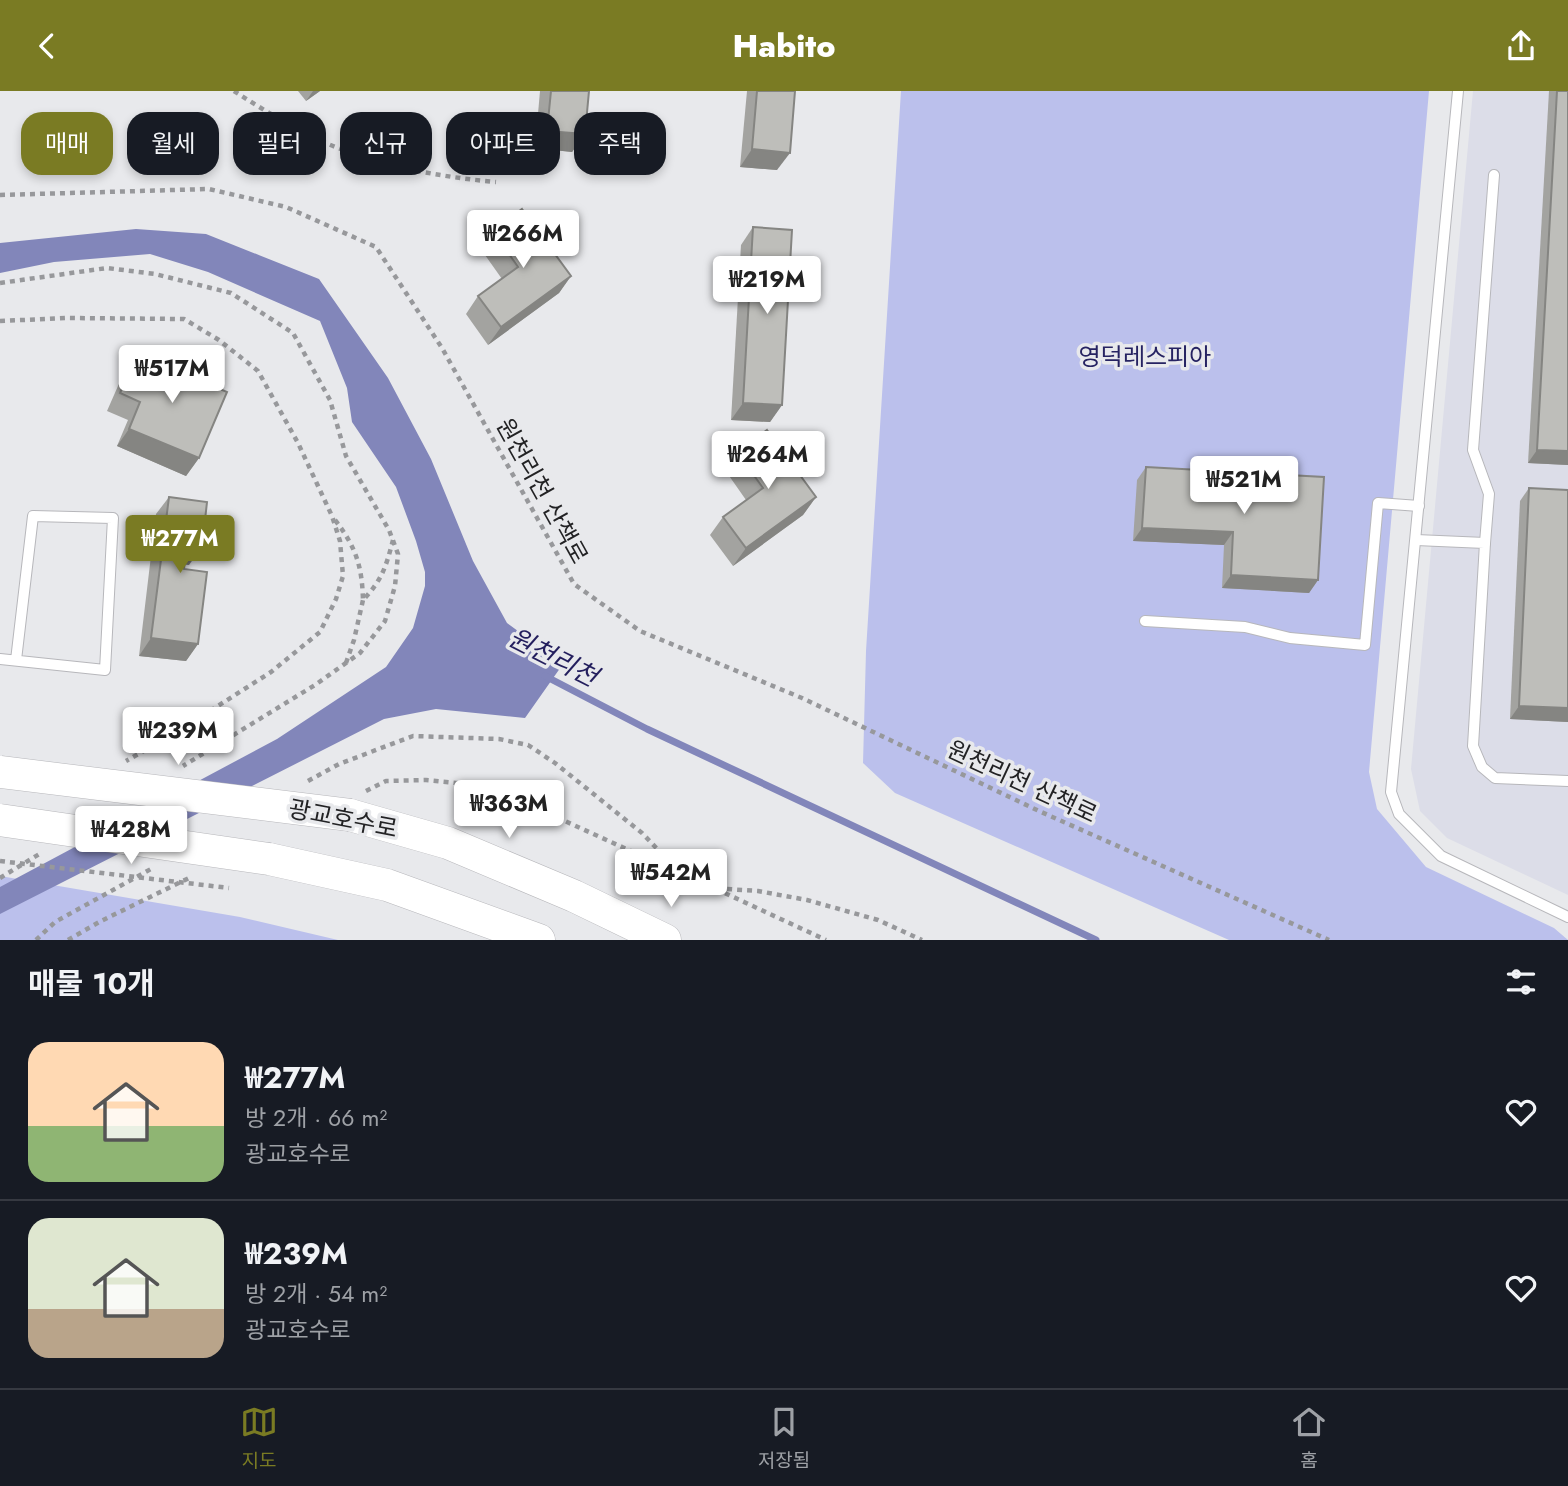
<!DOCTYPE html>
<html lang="ko">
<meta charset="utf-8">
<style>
body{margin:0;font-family:Jost,"Noto Sans KR",sans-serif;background:#20242c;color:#f1f3f6;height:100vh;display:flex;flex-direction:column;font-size:26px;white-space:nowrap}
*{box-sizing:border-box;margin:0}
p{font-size:23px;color:#9ea1a6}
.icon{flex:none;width:38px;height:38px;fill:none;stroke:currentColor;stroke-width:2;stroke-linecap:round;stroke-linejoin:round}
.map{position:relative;height:849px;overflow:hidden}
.drawer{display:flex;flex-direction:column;background:#171b24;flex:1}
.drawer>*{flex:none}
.banner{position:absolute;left:21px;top:21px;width:700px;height:63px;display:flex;gap:14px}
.price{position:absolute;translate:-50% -60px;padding:0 16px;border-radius:7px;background:#fff;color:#222;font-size:23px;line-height:46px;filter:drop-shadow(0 2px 4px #0008)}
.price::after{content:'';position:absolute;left:50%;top:42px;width:21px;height:16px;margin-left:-10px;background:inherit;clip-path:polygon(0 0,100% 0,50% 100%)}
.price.active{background:#7a7b23;color:#fff}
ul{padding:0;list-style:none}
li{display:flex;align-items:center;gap:21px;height:175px;padding:0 28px}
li+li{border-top:2px solid #363941}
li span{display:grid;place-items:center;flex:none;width:196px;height:140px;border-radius:21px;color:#555}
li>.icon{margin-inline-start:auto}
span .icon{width:84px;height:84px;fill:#fffc;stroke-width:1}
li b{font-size:30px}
h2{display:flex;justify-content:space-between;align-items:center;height:84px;padding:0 28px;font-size:30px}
.tag{padding:0 24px;border-radius:21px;background:#171b24;box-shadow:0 4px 10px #0003;font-size:24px;line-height:63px}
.tag.active{background:#7a7b23;color:#fff}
header{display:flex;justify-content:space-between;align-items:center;height:91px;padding:0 28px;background:#7a7b23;color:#fff;font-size:32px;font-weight:800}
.dock{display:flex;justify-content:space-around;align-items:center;height:98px;border-top:2px solid #363941;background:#171b24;font-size:19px;color:#9ea1a6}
.dock a{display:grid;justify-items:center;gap:4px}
.dock .active{color:#7a7b23}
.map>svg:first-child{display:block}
.built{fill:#dcdde8}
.green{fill:#bbc0ec}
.water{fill:#8286ba}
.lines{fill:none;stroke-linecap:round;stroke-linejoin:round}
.stream{stroke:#8286ba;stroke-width:7}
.service-casing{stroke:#b7b7bb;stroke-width:12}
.secondary-casing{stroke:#b7b7bb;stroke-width:33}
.path{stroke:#97989b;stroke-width:4.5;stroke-dasharray:5 5;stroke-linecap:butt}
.service{stroke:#fff;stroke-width:10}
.secondary{stroke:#fff;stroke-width:32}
.secondary-bridge-casing{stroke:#b7b7bb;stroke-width:33;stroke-linecap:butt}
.path-bridge{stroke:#97989b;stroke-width:4.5;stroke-dasharray:5 5;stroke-linecap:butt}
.secondary-bridge{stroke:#fff;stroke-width:32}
.wall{fill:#a3a3a0}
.shaded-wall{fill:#858582}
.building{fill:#bebeba;stroke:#858582;stroke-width:2}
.labels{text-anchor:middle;stroke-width:7;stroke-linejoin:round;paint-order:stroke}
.park-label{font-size:24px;fill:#262362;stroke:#e8e9ec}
.street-label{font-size:24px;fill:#222224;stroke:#e8e9ec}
.water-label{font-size:26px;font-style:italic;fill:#231e5d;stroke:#e8e9ec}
</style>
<header><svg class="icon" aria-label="back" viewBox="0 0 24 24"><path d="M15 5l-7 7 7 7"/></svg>Habito<svg class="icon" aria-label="share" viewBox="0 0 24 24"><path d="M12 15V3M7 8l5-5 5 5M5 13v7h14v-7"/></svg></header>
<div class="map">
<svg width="1568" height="849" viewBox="0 0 1568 849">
<rect width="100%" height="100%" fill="#e8e9ec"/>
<path class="built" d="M1473 0H1568V804L1447 747 1420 720 1411 678Z"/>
<g class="green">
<path d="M901 0H1429L1369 681 1377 718 1426 776 1554 837 1568 849H1229L895 702 863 672 866 560Z"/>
<path d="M0 785 240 826 338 849H0Z"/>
</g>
<path class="water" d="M136 138 206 143 319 188 388 287 431 368 473 470 507 532 563 573 525 627 436 618 384 628 0 823V796L277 648 386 576 413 537 425 495V481L416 450 396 396 352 331 347 297 320 230 208 181 150 163 54 171 0 182V152Z"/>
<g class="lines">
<path class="stream" d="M545 585 647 638 1096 849"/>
<defs>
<g id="service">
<path d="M1458 0 1391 701 1399 723 1441 765 1568 826"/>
<path d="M1416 449 1485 452 1473 655 1482 676 1495 687 1568 690"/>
<path d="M1485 452 1489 403 1473 359 1494 84"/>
<path d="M1145 530 1245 536 1290 547 1365 554 1378 412 1419 415"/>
<path d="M0 568 105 579 113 427 33 425 16 569"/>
</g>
<g id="secondary">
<path d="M350 724 448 752 574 805 665 849"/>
<path d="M269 768 387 794 539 849"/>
</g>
</defs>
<use href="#service" class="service-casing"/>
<use href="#secondary" class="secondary-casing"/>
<g class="path">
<path d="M234 0C265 20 299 41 333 55 386 76 440 86 496 91"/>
<path d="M0 104 209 98 286 116 376 156 442 257 574 493 640 540 802 607 1039 720 1329 849"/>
<path d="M0 192 107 177 155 183 231 202 293 242 330 309 346 365 389 439 398 463 395 495 385 530 360 562 315 594 183 675"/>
<path d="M0 230 67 227 184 228 219 249 258 280 298 352 332 425 340 450 343 485 336 508 320 541 271 581 174 643 126 670"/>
<path d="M335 429C356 456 362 475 363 509 382 489 386 476 393 449"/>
<path d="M346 572 354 549 363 509"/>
<path d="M308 690 339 673 413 645 499 648 528 654 555 672 642 742 681 783 712 797 758 800 807 809 878 829 922 849"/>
<path d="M366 700 386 690 426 689 467 693 499 700 679 782"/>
<path d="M0 787 41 762"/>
<path d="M716 798 826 849"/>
<path d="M36 849 55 831 151 778"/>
<path d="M68 849 101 830 191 786"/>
</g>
<use href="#service" class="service"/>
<use href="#secondary" class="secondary"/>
<defs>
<g id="secondary-bridge">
<path d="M0 681 350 724"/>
<path d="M0 729 269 768"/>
</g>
</defs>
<use href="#secondary-bridge" class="secondary-bridge-casing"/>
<path class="path-bridge" d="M0 770 229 797"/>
<use href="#secondary-bridge" class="secondary-bridge"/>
</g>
<g class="wall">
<path d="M298 0H320L306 10Z"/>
<path d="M540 0H589L585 43 572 61 535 57Z"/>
<path d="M747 0H795L777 79 740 76Z"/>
<path d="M1549 0H1568V374L1528 372Z"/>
<path d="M753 136 782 314 770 331 731 329 741 154Z"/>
<path d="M493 140 571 185 559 202 488 254 466 223 478 205 502 188 480 157Z"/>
<path d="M137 262 199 367 186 385 117 355 128 329 107 320 125 279Z"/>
<path d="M737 361 816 406 803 424 733 475 710 444 723 426 746 409 725 379Z"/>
<path d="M1146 376 1318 489 1309 502 1222 497 1224 454 1133 450 1137 389Z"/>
<path d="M1529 397 1568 399V631L1510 628 1520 410Z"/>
<path d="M169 406 189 474 184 473V478L198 553 186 570 139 565 156 423Z"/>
</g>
<g class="shaded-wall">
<path d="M313 0H320L306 10Z"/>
<path d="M547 40 585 43 572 61 535 57Z"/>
<path d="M752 58 790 62 777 79 740 76Z"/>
<path d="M571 185 559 202 488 254 501 236Z"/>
<path d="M743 312 782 314 770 331 731 329Z"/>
<path d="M129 338 199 367 186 385 117 355Z"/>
<path d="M1537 359 1568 360V374L1528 372Z"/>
<path d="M816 406 803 424 733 475 746 457Z"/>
<path d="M1142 437 1233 441 1224 454 1133 450Z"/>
<path d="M187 454 202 456 189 474 174 472Z"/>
<path d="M1231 484 1318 489 1309 502 1222 497Z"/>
<path d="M151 547 198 553 186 570 139 565Z"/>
<path d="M1519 615 1568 617V631L1510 628Z"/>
</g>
<g class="building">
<path d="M551 0H589L585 43 547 40Z"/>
<path d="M757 0H795L790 62 752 58Z"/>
<path d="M1557 0H1568V360L1537 359Z"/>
<path d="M522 118 571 185 501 236 478 205 518 176 493 140Z"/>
<path d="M753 136 792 139 782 314 743 312Z"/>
<path d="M137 262 227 301 199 367 129 338 140 311 120 302Z"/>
<path d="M767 339 816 406 746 457 723 426 763 397 737 361Z"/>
<path d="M1146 376 1324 386 1318 489 1231 484 1233 441 1142 437Z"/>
<path d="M1529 397 1568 399V617L1519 615Z"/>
<path d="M169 406 207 411 202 456 187 454 184 478 207 481 198 553 151 547Z"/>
</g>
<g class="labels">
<g class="park-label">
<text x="1145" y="274">영덕레스피아</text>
</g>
<g class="street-label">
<text transform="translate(542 400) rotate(61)" y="8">원천리천 산책로</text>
<text transform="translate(1022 691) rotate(25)" y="8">원천리천 산책로</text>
<text transform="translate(343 728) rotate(11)" y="8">광교호수로</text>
</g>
<g class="water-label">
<text transform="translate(553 566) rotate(27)" y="9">원천리천</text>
</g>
</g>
</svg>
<b class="price" style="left:523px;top:179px">₩266M</b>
<b class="price" style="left:767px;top:225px">₩219M</b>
<b class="price" style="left:172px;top:314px">₩517M</b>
<b class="price" style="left:768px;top:400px">₩264M</b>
<b class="price" style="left:1244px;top:425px">₩521M</b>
<b class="price active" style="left:180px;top:484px">₩277M</b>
<b class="price" style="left:178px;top:676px">₩239M</b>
<b class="price" style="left:509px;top:749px">₩363M</b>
<b class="price" style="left:131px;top:775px">₩428M</b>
<b class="price" style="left:671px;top:818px">₩542M</b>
<div class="banner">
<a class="tag active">매매</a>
<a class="tag">월세</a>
<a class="tag">필터</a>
<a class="tag">신규</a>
<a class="tag">아파트</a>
<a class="tag">주택</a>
</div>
</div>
<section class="drawer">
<h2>매물 10개<svg class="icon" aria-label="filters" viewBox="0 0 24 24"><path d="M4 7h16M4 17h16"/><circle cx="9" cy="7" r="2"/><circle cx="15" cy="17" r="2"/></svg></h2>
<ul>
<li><span style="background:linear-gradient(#ffd9b3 60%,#8fb573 0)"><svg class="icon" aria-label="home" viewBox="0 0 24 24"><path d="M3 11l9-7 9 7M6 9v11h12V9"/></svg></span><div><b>₩277M</b><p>방 2개 · 66 m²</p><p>광교호수로</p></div><svg class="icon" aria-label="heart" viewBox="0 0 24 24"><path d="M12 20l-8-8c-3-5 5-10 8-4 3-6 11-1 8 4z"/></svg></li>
<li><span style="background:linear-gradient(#dfe7d0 65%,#b9a48a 0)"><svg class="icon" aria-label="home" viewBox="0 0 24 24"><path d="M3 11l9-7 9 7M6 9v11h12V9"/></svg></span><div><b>₩239M</b><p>방 2개 · 54 m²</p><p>광교호수로</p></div><svg class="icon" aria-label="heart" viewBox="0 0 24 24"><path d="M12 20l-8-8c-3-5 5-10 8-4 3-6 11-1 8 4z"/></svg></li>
</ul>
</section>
<nav class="dock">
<a class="active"><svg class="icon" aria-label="map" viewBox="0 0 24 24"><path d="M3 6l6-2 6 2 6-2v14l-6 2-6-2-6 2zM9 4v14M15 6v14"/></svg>지도</a>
<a><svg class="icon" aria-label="saved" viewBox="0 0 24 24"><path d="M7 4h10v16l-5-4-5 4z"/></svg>저장됨</a>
<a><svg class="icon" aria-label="home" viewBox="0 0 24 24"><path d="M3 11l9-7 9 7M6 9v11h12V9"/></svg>홈</a>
</nav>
